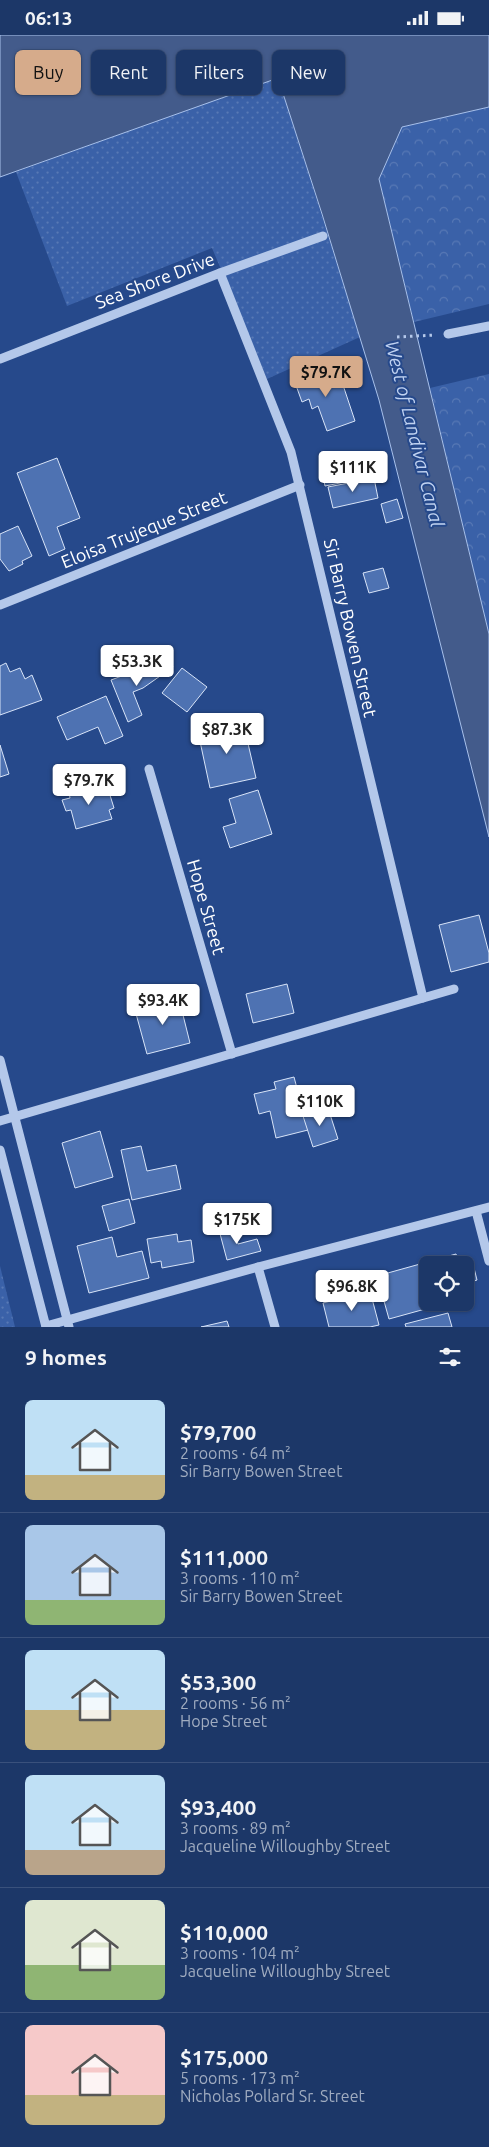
<!DOCTYPE html>
<meta charset="utf-8">
<style>
body{margin:0;font-family:Ubuntu,sans-serif;background:#294271;color:#f1f3f6;height:100vh;display:flex;flex-direction:column;font-size:19px;white-space:nowrap}
*{box-sizing:border-box;margin:0}
p{font-size:16px;color:#a0acc0}
.icon{flex:none;width:28px;height:28px;fill:none;stroke:currentColor;stroke-width:2;stroke-linecap:round;stroke-linejoin:round}
.map{position:relative;height:1292px;overflow:hidden}
.side{display:flex;flex-direction:column;background:#1c3768;flex:1}
.side>*{flex:none}
.banner{position:absolute;left:15px;top:15px;width:460px;height:45px;display:flex;gap:10px}
.fabs{position:absolute;left:419px;top:1221px;display:grid;gap:10px}
.fabs a{display:grid;place-items:center;width:55px;height:55px;border-radius:8px;background:#1c3768;box-shadow:0 1px 4px #0004,0 0 0 1px #3a517c;font-size:25px}
.price{position:absolute;translate:-50% -42px;padding:0 11px;border-radius:5px;background:#fff;color:#222;font-size:16px;line-height:32px;filter:drop-shadow(0 1px 2px #0008)}
.price::after{content:'';position:absolute;left:50%;top:30px;width:15px;height:11px;margin-left:-8px;background:inherit;clip-path:polygon(0 0,100% 0,50% 100%)}
.price.current{background:#d6ab8b;color:#111}
ul{padding:0;list-style:none}
li{display:flex;align-items:center;gap:15px;height:125px;padding:0 25px}
li+li{border-top:1px solid #3a517c}
li span{display:grid;place-items:center;flex:none;width:140px;height:100px;border-radius:8px;color:#555}
li>.icon{margin-inline-start:auto}
span .icon{width:60px;height:60px;fill:#fffc;stroke-width:1}
li b{font-size:21px}
h2{display:flex;justify-content:space-between;align-items:center;height:60px;padding:0 25px;font-size:21px}
.tag{padding:0 18px;border-radius:8px;background:#1c3768;box-shadow:0 1px 4px #0004,0 0 0 1px #3a517c;font-size:18px;line-height:45px}
.tag.current{background:#d6ab8b;color:#111}
.status{display:flex;justify-content:space-between;align-items:center;height:35px;padding:0 25px;background:#1c3768;direction:ltr}
.status svg{height:14px;fill:currentColor}
.map>svg:first-child{display:block}
.grass{fill:url(#grass-dots)}
.forest{fill:url(#forest-crowns)}
.water{fill:#435b8b;stroke:#a8c1eb}
.building{fill:#4e72b2;stroke:#d8e4f8}
.lines{fill:none;stroke-linecap:round;stroke-linejoin:round}
.path{stroke:#b4c8ea;stroke-width:3;stroke-dasharray:2.5 4;stroke-linecap:butt}
.minor{stroke:#b4c8ea;stroke-width:9}
.labels{text-anchor:middle;stroke-width:4;stroke-linejoin:round;paint-order:stroke}
.street-label{font-size:18px;fill:#fff;stroke:#26498b}
.water-label{font-size:19px;font-style:italic;fill:#c0d2f1;stroke:#26498b}
</style>
<div class="status"><b>06:13</b><svg viewBox="0 0 49 12"><path d="M0 12V9h3v3zM5 12V6h3v6zM10 12V3h3v9zM15 12V0h3v12zM26 1h20v11H26zM47 4h2v5h-2z"/></svg></div>
<div class="map">
<svg width="489" height="1292" viewBox="0 0 489 1292">
<defs>
<pattern id="grass-dots" width="8" height="8" patternUnits="userSpaceOnUse" patternTransform="scale(1.25)"><rect width="8" height="8" fill="#3a61a8"/><path d="M2 2h.1M6 6h.1" fill="none" stroke="#5879b5" stroke-width="1.8" stroke-linecap="round"/></pattern>
<pattern id="forest-crowns" width="20" height="18" patternUnits="userSpaceOnUse" patternTransform="scale(1.25)"><rect width="20" height="18" fill="#3a61a8"/><path d="M2 6a3 3 0 1 1 6 0M12 15a3 3 0 1 1 6 0" fill="none" stroke="#5879b5"/></pattern>
</defs>
<rect width="100%" height="100%" fill="#26498b"/>
<g class="grass">
<path d="M278 42 360 302 267 344 212 213 67 271 16 137Z"/>
<path d="M0 1231 15 1292H0Z"/>
</g>
<g class="forest">
<path d="M489 72V269L414 287 379 144 402 92Z"/>
<path d="M489 339V599L430 353Z"/>
</g>
<path class="water" d="M0 0H489V72L402 92 379 144 489 599V802L379 365 322 179 278 43 0 142Z"/>
<g class="building">
<path d="M316 334 320 345 339 338 355 386 327 396 318 371 312 374 309 364 302 367 293 342Z"/>
<path d="M57 423 80 483 57 492 65 514 49 521 17 438Z"/>
<path d="M351 425 355 445 325 451 321 431Z"/>
<path d="M374 443 378 463 333 473 328 452Z"/>
<path d="M397 464 403 483 386 488 381 469Z"/>
<path d="M18 491 32 521 22 526 23 529 9 536 0 524V499Z"/>
<path d="M383 533 389 553 369 558 363 538Z"/>
<path d="M167 622 173 632 143 653 133 657 142 680 128 687 111 645 135 636 137 639Z"/>
<path d="M6 628 10 637 20 633 25 644 32 640 42 665 0 680V631Z"/>
<path d="M182 633 207 652 187 677 162 658Z"/>
<path d="M106 661 123 701 105 709 98 692 67 705 57 682Z"/>
<path d="M243 687 256 743 210 753 198 697Z"/>
<path d="M0 710 9 739 0 742Z"/>
<path d="M101 748 104 758 109 757 114 773 109 775 112 784 76 794 71 775 66 776 62 765 70 763 69 757Z"/>
<path d="M258 755 272 799 230 813 223 792 236 788 229 764Z"/>
<path d="M479 880 489 918V927L451 937 439 890Z"/>
<path d="M287 949 294 978 253 988 246 959Z"/>
<path d="M179 964 190 1008 147 1019 135 975Z"/>
<path d="M294 1042 308 1095 276 1103 270 1076 259 1079 254 1059 276 1054 274 1047Z"/>
<path d="M328 1073 338 1104 313 1112 303 1081Z"/>
<path d="M100 1096 113 1142 75 1153 62 1108Z"/>
<path d="M141 1111 147 1136 176 1130 181 1154 132 1165 121 1115Z"/>
<path d="M129 1164 135 1188 109 1196 102 1171Z"/>
<path d="M233 1191 238 1209 257 1204 261 1216 227 1225 219 1195Z"/>
<path d="M177 1199 178 1207 191 1205 194 1227 162 1233 161 1226 151 1228 147 1204Z"/>
<path d="M112 1202 117 1222 142 1216 149 1243 89 1258 77 1211Z"/>
<path d="M456 1219 460 1230H428V1268H447L389 1284 377 1241Z"/>
<path d="M473 1229 477 1245 466 1249 469 1261 465 1263V1231Z"/>
<path d="M370 1256 379 1290 370 1292H329L323 1268Z"/>
<path d="M448 1278 452 1292H406L405 1289Z"/>
<path d="M227 1286 229 1292H201Z"/>
</g>
<g class="lines">
<path class="path" d="M397 302 435 300"/>
<g class="minor">
<path d="M220 238 291 417 423 963"/>
<path d="M448 299 489 291"/>
<path d="M0 324 220 238 323 201"/>
<path d="M0 570 300 450"/>
<path d="M149 734 232 1019"/>
<path d="M0 1025 69 1292"/>
<path d="M0 1086 454 954"/>
<path d="M0 1115 46 1292"/>
<path d="M476 1176 489 1226"/>
<path d="M258 1232 275 1292"/>
<path d="M46 1291 258 1232 489 1172"/>
</g>
</g>
<g class="labels">
<g class="street-label">
<text transform="translate(155 246) rotate(-21)" y="6">Sea Shore Drive</text>
<text transform="translate(144 495) rotate(-22)" y="6">Eloisa Trujeque Street</text>
<text transform="translate(350 593) rotate(77)" y="6">Sir Barry Bowen Street</text>
<text transform="translate(206 872) rotate(74)" y="6">Hope Street</text>
</g>
<g class="water-label">
<text transform="translate(415 399) rotate(76)" y="7">West of Landivar Canal</text>
</g>
</g>
</svg>
<div class="fabs">
<a><svg class="icon" aria-label="locate" viewBox="0 0 24 24"><circle cx="12" cy="12" r="6"/><path d="M12 2v4M12 18v4M2 12h4M18 12h4"/></svg></a>
</div>
<b class="price current" style="left:326px;top:363px">$79.7K</b>
<b class="price" style="left:353px;top:458px">$111K</b>
<b class="price" style="left:137px;top:652px">$53.3K</b>
<b class="price" style="left:227px;top:720px">$87.3K</b>
<b class="price" style="left:89px;top:771px">$79.7K</b>
<b class="price" style="left:163px;top:991px">$93.4K</b>
<b class="price" style="left:320px;top:1092px">$110K</b>
<b class="price" style="left:237px;top:1210px">$175K</b>
<b class="price" style="left:352px;top:1277px">$96.8K</b>
<div class="banner">
<a class="tag current">Buy</a>
<a class="tag">Rent</a>
<a class="tag">Filters</a>
<a class="tag">New</a>
</div>
</div>
<section class="side">
<h2>9 homes<svg class="icon" aria-label="filters" viewBox="0 0 24 24"><path d="M4 7h16M4 17h16"/><circle cx="9" cy="7" r="2"/><circle cx="15" cy="17" r="2"/></svg></h2>
<ul>
<li><span style="background:linear-gradient(#bfe0f5 75%,#c2b280 0)"><svg class="icon" aria-label="home" viewBox="0 0 24 24"><path d="M3 11l9-7 9 7M6 9v11h12V9"/></svg></span><div><b>$79,700</b><p>2 rooms · 64 m²</p><p>Sir Barry Bowen Street</p></div></li>
<li><span style="background:linear-gradient(#a9c7e8 75%,#8fb573 0)"><svg class="icon" aria-label="home" viewBox="0 0 24 24"><path d="M3 11l9-7 9 7M6 9v11h12V9"/></svg></span><div><b>$111,000</b><p>3 rooms · 110 m²</p><p>Sir Barry Bowen Street</p></div></li>
<li><span style="background:linear-gradient(#bfe0f5 60%,#c2b280 0)"><svg class="icon" aria-label="home" viewBox="0 0 24 24"><path d="M3 11l9-7 9 7M6 9v11h12V9"/></svg></span><div><b>$53,300</b><p>2 rooms · 56 m²</p><p>Hope Street</p></div></li>
<li><span style="background:linear-gradient(#bfe0f5 75%,#b9a48a 0)"><svg class="icon" aria-label="home" viewBox="0 0 24 24"><path d="M3 11l9-7 9 7M6 9v11h12V9"/></svg></span><div><b>$93,400</b><p>3 rooms · 89 m²</p><p>Jacqueline Willoughby Street</p></div></li>
<li><span style="background:linear-gradient(#dfe7d0 65%,#8fb573 0)"><svg class="icon" aria-label="home" viewBox="0 0 24 24"><path d="M3 11l9-7 9 7M6 9v11h12V9"/></svg></span><div><b>$110,000</b><p>3 rooms · 104 m²</p><p>Jacqueline Willoughby Street</p></div></li>
<li><span style="background:linear-gradient(#f6c9c9 70%,#c2b280 0)"><svg class="icon" aria-label="home" viewBox="0 0 24 24"><path d="M3 11l9-7 9 7M6 9v11h12V9"/></svg></span><div><b>$175,000</b><p>5 rooms · 173 m²</p><p>Nicholas Pollard Sr. Street</p></div></li>
</ul>
</section>
